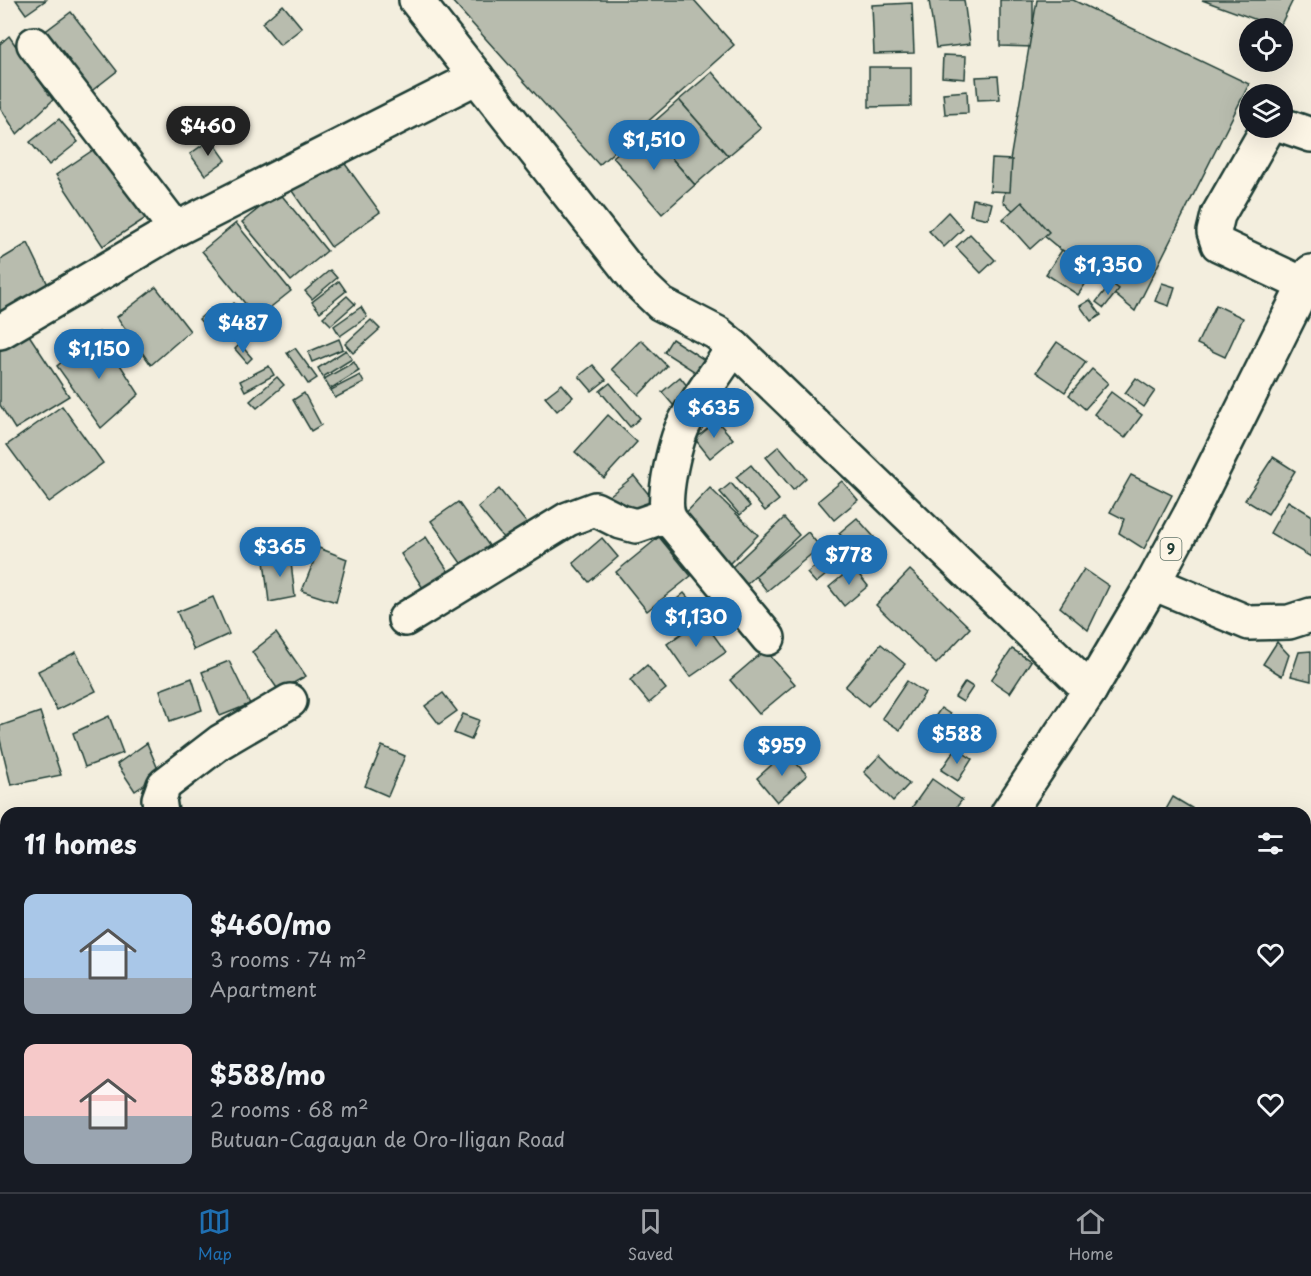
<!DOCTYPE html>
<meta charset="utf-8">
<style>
body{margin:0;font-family:"Playpen Sans",sans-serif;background:#242831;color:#f1f3f6;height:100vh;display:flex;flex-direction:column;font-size:22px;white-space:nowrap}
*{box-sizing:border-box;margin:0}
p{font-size:20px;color:#9ea1a6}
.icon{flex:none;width:33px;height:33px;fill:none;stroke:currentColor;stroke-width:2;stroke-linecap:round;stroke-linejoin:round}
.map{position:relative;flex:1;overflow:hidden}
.panel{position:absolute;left:0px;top:807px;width:1311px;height:386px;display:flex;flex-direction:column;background:#171b24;border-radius:18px 18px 0 0;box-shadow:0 6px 24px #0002}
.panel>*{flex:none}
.fabs{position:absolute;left:1239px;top:18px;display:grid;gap:12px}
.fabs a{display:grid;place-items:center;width:54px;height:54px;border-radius:50%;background:#171b24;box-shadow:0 6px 24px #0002;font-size:30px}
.price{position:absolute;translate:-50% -51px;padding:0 14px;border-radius:21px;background:#1f6fb2;color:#fff;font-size:20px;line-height:39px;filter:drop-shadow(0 2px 3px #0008)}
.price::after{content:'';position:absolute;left:50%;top:36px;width:18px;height:14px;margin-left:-9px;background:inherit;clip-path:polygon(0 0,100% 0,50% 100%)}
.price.selected{background:#222;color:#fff}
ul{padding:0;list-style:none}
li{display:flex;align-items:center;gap:18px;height:150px;padding:0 24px}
li span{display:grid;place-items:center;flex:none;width:168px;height:120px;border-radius:12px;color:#555}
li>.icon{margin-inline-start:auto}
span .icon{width:72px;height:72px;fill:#fffc;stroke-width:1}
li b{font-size:26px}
h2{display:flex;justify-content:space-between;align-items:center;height:72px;padding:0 24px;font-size:26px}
.dock{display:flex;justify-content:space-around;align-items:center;height:84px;border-top:2px solid #363941;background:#171b24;font-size:16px;color:#9ea1a6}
.dock a{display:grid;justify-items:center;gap:3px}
.dock .selected{color:#1f6fb2}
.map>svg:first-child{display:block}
.building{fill:#b8bcae;stroke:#1f3d34;stroke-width:1.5}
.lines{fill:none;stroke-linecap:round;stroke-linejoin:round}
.minor-casing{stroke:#1f3d34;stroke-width:38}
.highway-casing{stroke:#1f3d34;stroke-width:38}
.minor{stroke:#fcf5e5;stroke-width:33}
.highway{stroke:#fcf5e5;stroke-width:33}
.labels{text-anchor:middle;stroke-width:5;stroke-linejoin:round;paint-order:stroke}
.shield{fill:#fcf5e5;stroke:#617469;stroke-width:1.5}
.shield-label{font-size:14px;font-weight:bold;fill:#1f3d34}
</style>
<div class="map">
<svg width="1311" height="1192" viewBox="0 0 1311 1192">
<rect width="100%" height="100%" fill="#f3eede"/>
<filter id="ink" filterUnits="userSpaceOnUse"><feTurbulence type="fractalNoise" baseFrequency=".0167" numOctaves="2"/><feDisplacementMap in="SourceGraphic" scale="12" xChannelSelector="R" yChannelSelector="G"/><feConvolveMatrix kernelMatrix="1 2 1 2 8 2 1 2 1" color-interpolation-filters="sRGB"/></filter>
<g filter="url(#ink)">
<g class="building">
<path d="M16 0H46L26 14Z"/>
<path d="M451 0H694L734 45 599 165Z"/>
<path d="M929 0H964L970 44 936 48Z"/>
<path d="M1000 0H1033V47L1000 46Z"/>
<path d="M1037 0H1073L1249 84 1135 311 1003 202Z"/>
<path d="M1202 0H1293L1279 28Z"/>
<path d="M912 3 914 53 874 54 872 5Z"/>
<path d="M283 5 302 28 280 45 262 23Z"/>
<path d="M71 12 117 71 89 93 43 33Z"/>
<path d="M9 36 53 100 17 134 0 107V44Z"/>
<path d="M943 55 966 56 965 79 942 77Z"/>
<path d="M869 67H911V106L869 107Z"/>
<path d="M712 72 761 128 728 156 679 100Z"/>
<path d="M998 76 1000 99 978 100 976 77Z"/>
<path d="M967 91 968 113 945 114 943 93Z"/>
<path d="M679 100 728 156 695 185 646 129Z"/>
<path d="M59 119 78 142 49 165 30 142Z"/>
<path d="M646 129 695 185 662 214 613 157Z"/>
<path d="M211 139 226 160 205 175 190 154Z"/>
<path d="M102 144 149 216 103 246 56 175Z"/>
<path d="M340 157 380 212 331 247 292 191Z"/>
<path d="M992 159 1012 160 1010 192 990 191Z"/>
<path d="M279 192 327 251 291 281 242 222Z"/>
<path d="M973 199 992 203 988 219 970 215Z"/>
<path d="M1022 202 1049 232 1030 249 1003 219Z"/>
<path d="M948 212 963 229 944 247 929 231Z"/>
<path d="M236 223 291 291 257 318 202 251Z"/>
<path d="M970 234 995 260 981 273 956 247Z"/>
<path d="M28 243 51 291 2 316 0 311V260Z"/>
<path d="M1062 250 1094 271 1078 295 1046 274Z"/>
<path d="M330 270 337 278 312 299 305 291Z"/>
<path d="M339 281 346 291 320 312 312 302Z"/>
<path d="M1111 283 1119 289 1104 308 1096 302Z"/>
<path d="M1162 283 1175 287 1169 306 1155 301Z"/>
<path d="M156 287 190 331 151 365 117 317Z"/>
<path d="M347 296 355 304 331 325 323 317Z"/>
<path d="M1090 300 1101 315 1091 321 1080 306Z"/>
<path d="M234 303 260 329 253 336 227 310Z"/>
<path d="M1216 305 1243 318 1225 357 1197 344Z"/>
<path d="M361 307 367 317 340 336 334 326Z"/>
<path d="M207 312 221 328 212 335 199 319Z"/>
<path d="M371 320 380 329 353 353 345 344Z"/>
<path d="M27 332 69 396 15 429 0 405V350Z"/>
<path d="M99 332 139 394 101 428 57 366Z"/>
<path d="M339 339 343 349 312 362 308 352Z"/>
<path d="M672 339 711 364 703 377 664 352Z"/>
<path d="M641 340 667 366 639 395 612 369Z"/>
<path d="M1057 342 1086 362 1065 392 1036 372Z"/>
<path d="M240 344 252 358 247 363 235 349Z"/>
<path d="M295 348 317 378 308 384 287 353Z"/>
<path d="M346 350 352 359 323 377 318 368Z"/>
<path d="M354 362 359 371 330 389 324 379Z"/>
<path d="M593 365 606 380 592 391 579 376Z"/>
<path d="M269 366 274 375 245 391 240 381Z"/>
<path d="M1092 369 1108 383 1085 409 1069 395Z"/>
<path d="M360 375 364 383 335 398 331 390Z"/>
<path d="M277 377 284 385 257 408 250 401Z"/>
<path d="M680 377 696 397 679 412 662 392Z"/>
<path d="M1136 378 1155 391 1144 407 1125 393Z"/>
<path d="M610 383 640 418 630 427 600 391Z"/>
<path d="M562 384 573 397 557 411 545 397Z"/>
<path d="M1111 392 1142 415 1125 438 1094 414Z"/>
<path d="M304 393 321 425 311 431 293 400Z"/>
<path d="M62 406 103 463 49 502 7 445Z"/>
<path d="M608 415 637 442 604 478 575 452Z"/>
<path d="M717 421 733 439 710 458 695 439Z"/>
<path d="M779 446 806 478 793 490 766 457Z"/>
<path d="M1273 457 1295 471 1268 514 1245 500Z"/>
<path d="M751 465 779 500 765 511 736 477Z"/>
<path d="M1131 475 1172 495 1144 549 1119 533 1124 519 1110 512Z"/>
<path d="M634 476 654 501 630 521 609 496Z"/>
<path d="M842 481 858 500 834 520 818 501Z"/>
<path d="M731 483 750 506 740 515 720 492Z"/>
<path d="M710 488 758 535 723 570 676 523Z"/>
<path d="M499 489 534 532 513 550 478 507Z"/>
<path d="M1288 501 1311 515V557L1270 533Z"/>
<path d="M458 502 495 554 468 573 431 521Z"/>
<path d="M784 518 799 535 746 585 730 569Z"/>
<path d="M857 518 874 537 855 552 839 533Z"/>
<path d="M808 532 820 547 767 591 755 576Z"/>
<path d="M426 537 454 580 428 596 401 554Z"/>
<path d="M659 537 691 576 647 611 616 572Z"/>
<path d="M602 538 618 557 589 582 573 563Z"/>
<path d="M837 547 847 558 816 583 807 573Z"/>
<path d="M319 548 347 559 336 602 302 591Z"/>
<path d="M290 554 295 597 269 602 264 561Z"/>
<path d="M853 567 868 586 844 606 829 587Z"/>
<path d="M1084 569 1109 586 1088 630 1060 607Z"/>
<path d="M910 570 970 628 936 664 876 605Z"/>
<path d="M684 593 700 612 680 628 665 609Z"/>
<path d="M213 597 229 634 194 650 177 612Z"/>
<path d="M702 619 726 652 690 677 667 644Z"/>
<path d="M276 633 306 676 279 691 252 652Z"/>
<path d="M1277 642 1289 655 1282 676 1263 664Z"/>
<path d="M881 644 905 664 868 706 845 687Z"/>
<path d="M1012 649 1031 661 1010 693 991 680Z"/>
<path d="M765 650 795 684 759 714 730 680Z"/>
<path d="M1311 651V681L1291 676 1299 652Z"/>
<path d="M76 652 96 691 57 710 38 671Z"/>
<path d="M229 661 250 704 220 716 202 672Z"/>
<path d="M647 665 666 689 649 703 630 680Z"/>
<path d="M192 678 202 710 170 721 160 690Z"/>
<path d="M907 681 925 693 900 730 882 718Z"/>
<path d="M965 682 973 687 963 702 955 697Z"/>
<path d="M443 693 457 711 439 724 425 706Z"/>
<path d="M941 708 966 725 951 747 926 730Z"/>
<path d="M40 712 61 775 11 785 0 740V726Z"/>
<path d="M463 714 479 720 471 740 454 733Z"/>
<path d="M109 716 123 753 85 767 73 733Z"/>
<path d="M147 743 160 774 135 791 117 764Z"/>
<path d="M382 746 405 756 388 796 365 786Z"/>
<path d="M956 748 972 759 958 781 941 770Z"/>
<path d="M786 752 807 775 777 802 757 778Z"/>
<path d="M880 755 909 784 893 801 864 772Z"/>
<path d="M932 779 962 800 952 813H908Z"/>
<path d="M1173 797 1200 813H1164Z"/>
<path d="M188 1186H202L207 1192H181Z"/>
<path d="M391 1186H420L416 1192H398Z"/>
<path d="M615 1186H652L650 1192H616L613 1191Z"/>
<path d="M673 1186H713L709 1192H672L670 1190Z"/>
</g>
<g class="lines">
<defs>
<g id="minor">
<path d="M416 0 638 282 661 304 717 333 734 347 1090 690"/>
<path d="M34 44 176 229"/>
<path d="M1282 125 1311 135"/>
<path d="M1268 128 1218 215 1214 232 1218 244 1305 285"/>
<path d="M0 332 176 229 477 77"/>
<path d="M734 347C718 371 700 395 686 420 676 437 662 496 668 514 669 519 672 523 675 526L768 638"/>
<path d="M1153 583 1249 623 1289 622 1311 615"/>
<path d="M405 619 568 519 595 509 621 522 636 526 668 515"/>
<path d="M161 813 159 799 164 785 220 742 290 701"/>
<path d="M0 967 6 965"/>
<path d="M0 1072H6"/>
<path d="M325 1186 330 1192"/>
<path d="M889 1186 898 1192"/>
</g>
<g id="highway">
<path d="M1008 813 1090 690 1153 583 1190 515 1311 272"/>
<path d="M743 1192 747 1186"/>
</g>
</defs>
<use href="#minor" class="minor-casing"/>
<use href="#highway" class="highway-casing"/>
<use href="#minor" class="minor"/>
<use href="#highway" class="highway"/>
</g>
</g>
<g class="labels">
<rect class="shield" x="1160.5" y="538" width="21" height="22" rx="4.5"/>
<g class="shield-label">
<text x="1171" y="554">9</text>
</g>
</g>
</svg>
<div class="fabs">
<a><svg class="icon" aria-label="locate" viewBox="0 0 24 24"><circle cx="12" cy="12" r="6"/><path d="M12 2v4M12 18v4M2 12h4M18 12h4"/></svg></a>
<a><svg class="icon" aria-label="layers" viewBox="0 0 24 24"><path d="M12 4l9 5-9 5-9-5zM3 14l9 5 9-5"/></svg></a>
</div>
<b class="price selected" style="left:208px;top:157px">$460</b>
<b class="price" style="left:654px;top:171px">$1,510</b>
<b class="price" style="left:1108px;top:296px">$1,350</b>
<b class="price" style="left:243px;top:354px">$487</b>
<b class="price" style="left:99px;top:380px">$1,150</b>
<b class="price" style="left:714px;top:439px">$635</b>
<b class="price" style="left:280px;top:578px">$365</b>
<b class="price" style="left:849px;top:586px">$778</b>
<b class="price" style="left:696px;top:648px">$1,130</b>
<b class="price" style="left:957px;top:765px">$588</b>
<b class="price" style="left:782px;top:777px">$959</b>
<section class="panel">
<h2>11 homes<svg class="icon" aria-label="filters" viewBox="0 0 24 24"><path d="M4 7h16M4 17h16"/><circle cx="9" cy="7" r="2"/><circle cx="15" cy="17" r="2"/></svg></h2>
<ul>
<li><span style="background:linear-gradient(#a9c7e8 70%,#9aa5b1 0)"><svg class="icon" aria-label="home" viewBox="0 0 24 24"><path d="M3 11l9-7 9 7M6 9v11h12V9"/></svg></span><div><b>$460/mo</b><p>3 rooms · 74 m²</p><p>Apartment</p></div><svg class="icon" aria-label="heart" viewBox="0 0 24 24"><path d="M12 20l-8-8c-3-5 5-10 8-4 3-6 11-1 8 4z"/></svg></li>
<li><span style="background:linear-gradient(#f6c9c9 60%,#9aa5b1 0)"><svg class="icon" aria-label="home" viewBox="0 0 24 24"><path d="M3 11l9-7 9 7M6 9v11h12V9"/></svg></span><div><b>$588/mo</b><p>2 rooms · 68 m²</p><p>Butuan-Cagayan de Oro-Iligan Road</p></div><svg class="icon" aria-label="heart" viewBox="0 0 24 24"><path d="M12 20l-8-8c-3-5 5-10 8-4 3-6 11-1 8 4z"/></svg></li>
</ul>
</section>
</div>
<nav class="dock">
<a class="selected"><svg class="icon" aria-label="map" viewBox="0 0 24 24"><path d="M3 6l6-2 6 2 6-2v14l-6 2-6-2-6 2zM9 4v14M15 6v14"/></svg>Map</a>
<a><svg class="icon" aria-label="saved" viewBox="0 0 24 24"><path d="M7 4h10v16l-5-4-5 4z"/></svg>Saved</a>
<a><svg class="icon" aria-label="home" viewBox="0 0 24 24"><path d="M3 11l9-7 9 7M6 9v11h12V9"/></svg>Home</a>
</nav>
